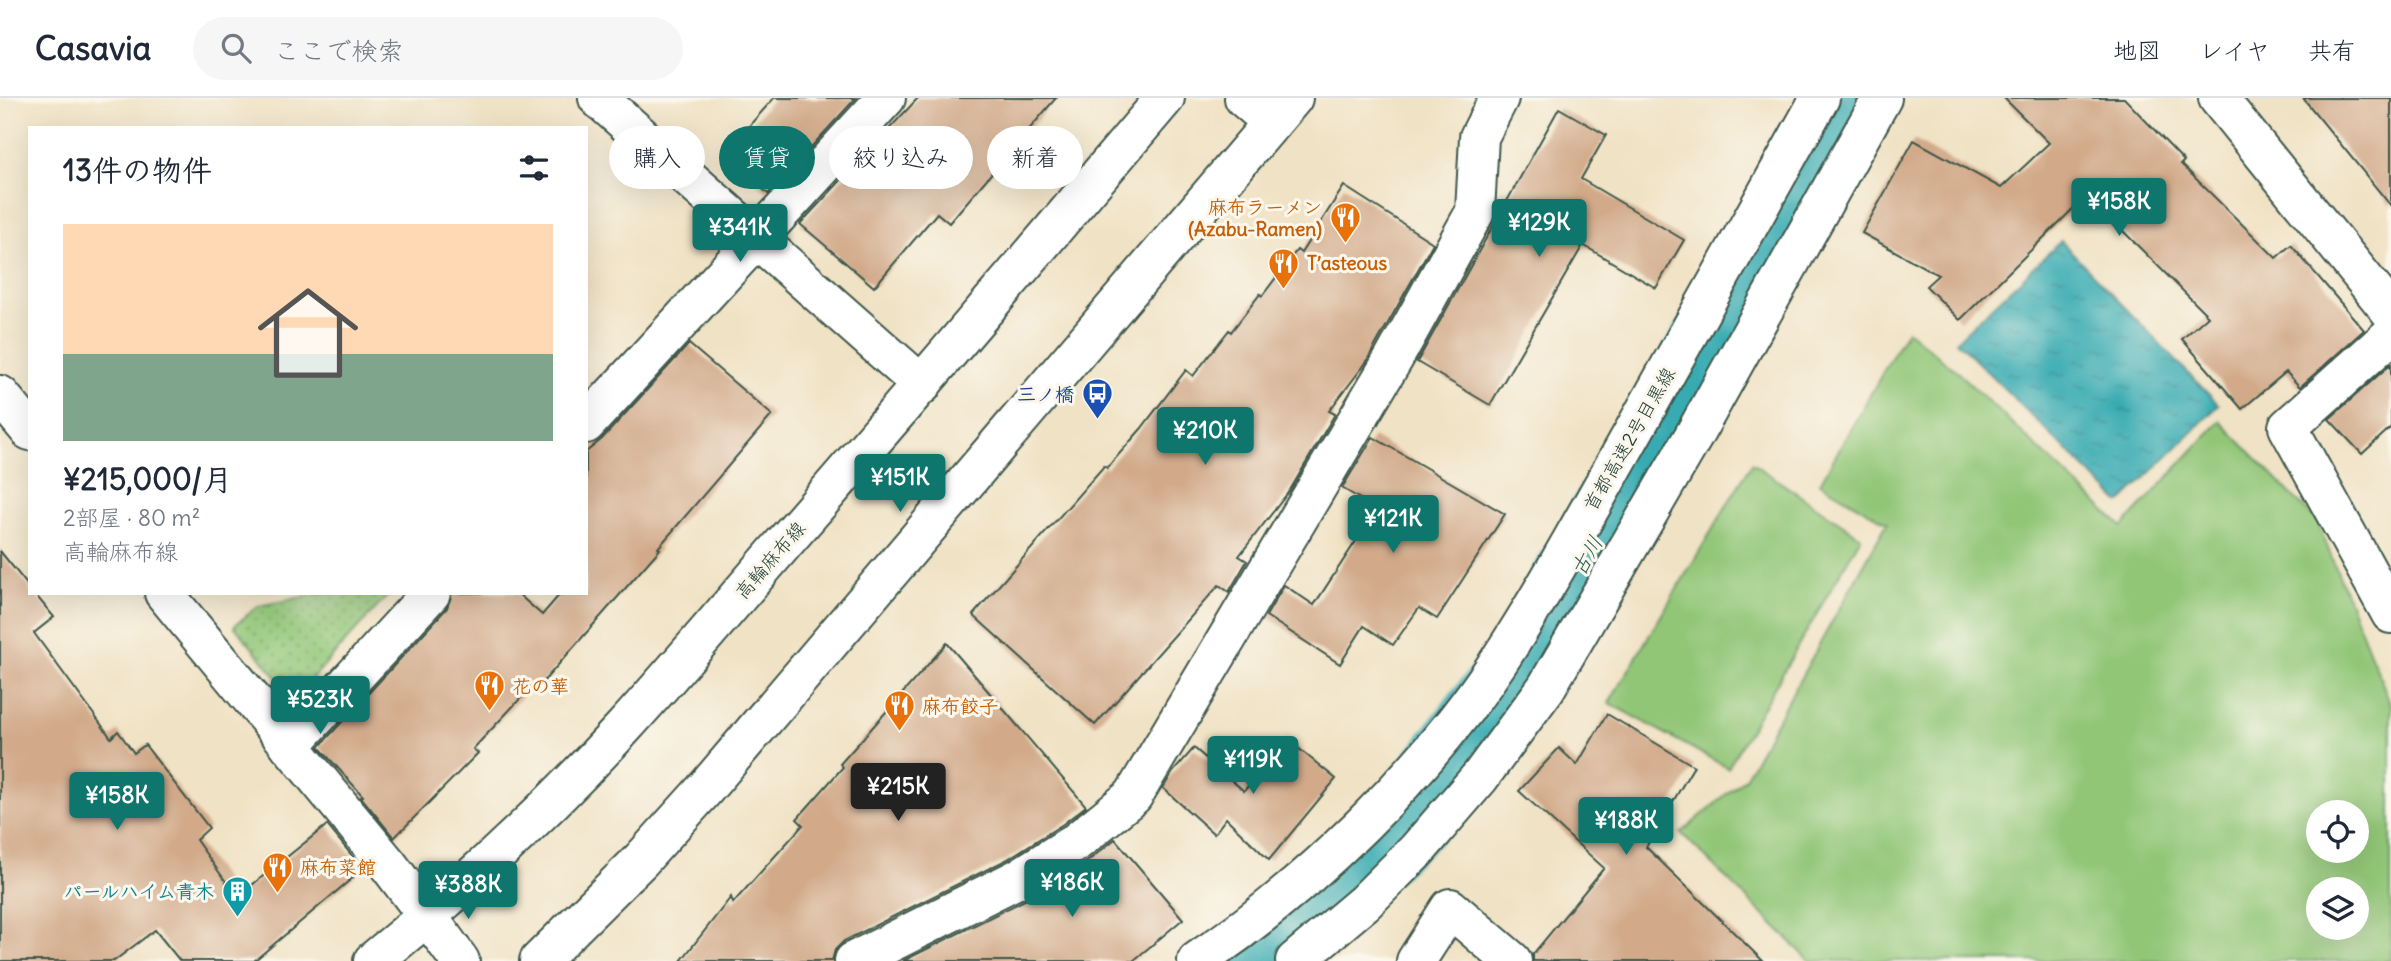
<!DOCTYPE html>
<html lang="ja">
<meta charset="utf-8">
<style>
body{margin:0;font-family:Delius,"Klee One",sans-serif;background:#f6f6f7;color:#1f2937;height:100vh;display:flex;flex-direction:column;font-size:26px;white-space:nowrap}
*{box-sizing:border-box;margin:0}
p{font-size:23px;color:#747a83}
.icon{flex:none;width:38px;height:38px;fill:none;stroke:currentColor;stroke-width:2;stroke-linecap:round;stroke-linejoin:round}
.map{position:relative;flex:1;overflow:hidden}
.side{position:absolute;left:28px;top:28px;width:560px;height:469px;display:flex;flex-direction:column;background:#fff;border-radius:0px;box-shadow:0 7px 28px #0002}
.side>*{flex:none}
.banner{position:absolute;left:609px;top:28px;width:665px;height:63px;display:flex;gap:14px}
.controls{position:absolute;left:2306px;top:702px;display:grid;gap:14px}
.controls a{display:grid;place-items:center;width:63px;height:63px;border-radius:50%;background:#fff;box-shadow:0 7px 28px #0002;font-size:35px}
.price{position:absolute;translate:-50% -60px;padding:0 16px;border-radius:7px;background:#0f766e;color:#fff;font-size:23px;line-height:46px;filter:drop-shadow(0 2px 4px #0008)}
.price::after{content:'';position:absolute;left:50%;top:42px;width:21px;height:16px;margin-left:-10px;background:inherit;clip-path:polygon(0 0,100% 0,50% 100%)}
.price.selected{background:#222;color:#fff}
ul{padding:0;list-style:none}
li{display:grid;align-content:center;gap:14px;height:371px;padding:0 35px}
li+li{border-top:2px solid #e0e1e3}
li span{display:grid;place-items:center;height:217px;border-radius:0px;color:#555}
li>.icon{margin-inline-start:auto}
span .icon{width:126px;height:126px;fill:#fffc;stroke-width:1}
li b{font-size:30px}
h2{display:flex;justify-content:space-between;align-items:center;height:84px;padding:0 35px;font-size:30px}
.chip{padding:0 24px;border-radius:32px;background:#fff;box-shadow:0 7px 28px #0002;font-size:24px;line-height:63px}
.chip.selected{background:#0f766e;color:#fff}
header{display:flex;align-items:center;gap:42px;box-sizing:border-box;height:98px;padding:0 35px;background:#fff;border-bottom:2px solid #e0e1e3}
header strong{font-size:33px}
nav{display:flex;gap:38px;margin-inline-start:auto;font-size:24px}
.search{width:490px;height:63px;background:#f6f6f7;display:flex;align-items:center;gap:18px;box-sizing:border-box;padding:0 24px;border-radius:38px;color:#747a83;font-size:26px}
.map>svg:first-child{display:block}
.grass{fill:#91c677;stroke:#588256;stroke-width:2;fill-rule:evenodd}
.park{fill:url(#park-dots);stroke:#588256;stroke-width:2}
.water{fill:url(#water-ripples);stroke:#2c7473;stroke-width:2}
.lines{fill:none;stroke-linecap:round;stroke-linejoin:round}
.river{stroke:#39abb2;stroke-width:84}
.building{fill:#d2aa8a}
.minor-casing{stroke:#3e564a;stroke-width:42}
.tertiary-casing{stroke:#3e564a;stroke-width:42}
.secondary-casing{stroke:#3e564a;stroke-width:42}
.motorway-casing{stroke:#3e564a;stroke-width:42}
.minor{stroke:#fff;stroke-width:38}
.tertiary{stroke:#fff;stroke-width:38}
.secondary{stroke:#fff;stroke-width:38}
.motorway{stroke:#fff;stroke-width:38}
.labels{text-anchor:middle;stroke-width:6;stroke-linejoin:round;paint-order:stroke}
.food-label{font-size:19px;font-weight:bold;fill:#c56008;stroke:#fbf7ec;text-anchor:start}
.transit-label{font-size:19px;font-weight:bold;fill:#164399;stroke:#fbf7ec;text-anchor:end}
.street-label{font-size:19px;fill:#1f3d34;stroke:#fbf7ec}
.culture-label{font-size:19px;font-weight:bold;fill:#0d838f;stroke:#fbf7ec;text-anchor:end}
.water-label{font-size:21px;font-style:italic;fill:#275e5a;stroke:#fbf7ec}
</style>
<header>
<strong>Casavia</strong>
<div class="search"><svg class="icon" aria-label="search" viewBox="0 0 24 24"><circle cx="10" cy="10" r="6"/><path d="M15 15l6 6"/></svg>ここで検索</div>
<nav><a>地図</a><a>レイヤ</a><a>共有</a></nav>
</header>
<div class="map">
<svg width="2391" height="863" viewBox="0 0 2391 863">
<defs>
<pattern id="park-dots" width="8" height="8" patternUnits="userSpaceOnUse" patternTransform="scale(1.75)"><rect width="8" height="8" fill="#91c677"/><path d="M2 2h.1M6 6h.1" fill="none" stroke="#76a262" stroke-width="1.8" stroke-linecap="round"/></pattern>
<pattern id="water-ripples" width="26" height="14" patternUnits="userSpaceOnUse" patternTransform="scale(1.75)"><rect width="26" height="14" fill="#39abb2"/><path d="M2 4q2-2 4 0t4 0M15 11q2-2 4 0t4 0" fill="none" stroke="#2f8c92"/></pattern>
</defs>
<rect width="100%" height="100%" fill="#fbf7ec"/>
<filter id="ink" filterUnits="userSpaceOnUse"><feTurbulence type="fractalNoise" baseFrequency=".0143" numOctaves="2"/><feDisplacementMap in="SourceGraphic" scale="14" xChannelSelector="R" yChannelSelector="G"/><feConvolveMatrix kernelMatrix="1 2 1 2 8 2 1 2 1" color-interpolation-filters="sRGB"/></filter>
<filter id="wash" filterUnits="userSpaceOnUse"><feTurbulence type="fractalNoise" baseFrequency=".00686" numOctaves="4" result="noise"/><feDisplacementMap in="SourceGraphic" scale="28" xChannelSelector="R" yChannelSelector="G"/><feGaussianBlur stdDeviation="1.57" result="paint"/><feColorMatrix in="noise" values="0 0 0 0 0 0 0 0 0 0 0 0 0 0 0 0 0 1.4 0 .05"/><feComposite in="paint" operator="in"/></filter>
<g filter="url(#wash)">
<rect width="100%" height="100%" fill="#f0e2c5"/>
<g class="grass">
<path d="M1907 232 1954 271 2122 429 2220 323 2317 423 2391 607V863H1810L1681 735 1745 680 1887 425 1820 385ZM2319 714H2357V752H2319ZM2319 791H2357V830H2319Z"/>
<path d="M1752 365 1861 439 1728 670 1609 605Z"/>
</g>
<path class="park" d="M324 495H390L301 593 290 595 234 528 258 508Z"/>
<path class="water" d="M2061 143 2219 307 2120 405 1956 243Z"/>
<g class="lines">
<path class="river" d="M1252 863 1411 716 1522 570 1780 132 1852 0"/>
</g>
<g id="blocks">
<g class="building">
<path d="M774 0H856L768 96 724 56Z"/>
<path d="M918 0H1056L949 125 937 115 874 189 800 126Z"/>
<path d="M2004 0H2124L2184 63 2181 66 2276 160 2291 147 2364 232 2300 289 2286 274 2242 311 2182 241 2208 218 2117 127 2115 129 2085 99 1960 222 1926 188 1938 177 1862 135 1914 42 2001 90 2049 45Z"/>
<path d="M2303 0H2391V108Z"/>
<path d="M1559 10 1606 37 1581 81 1684 142 1656 190 1583 147 1490 307 1417 264Z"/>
<path d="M1344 88 1433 145 1365 266 1329 313 1335 316 1290 392 1239 458 1247 463 1229 494 1219 487 1095 627 973 517 1104 368 1107 370 1141 331 1186 272 1193 278 1229 232 1231 234 1260 196 1262 198 1297 152 1301 155Z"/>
<path d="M689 246 772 317 658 450 660 451 536 592 532 588 473 651 478 655 394 740 361 699 363 698 319 649 447 510 452 495H517L542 517 561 495H586V354L602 341Z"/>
<path d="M2391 266V329L2362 356 2329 321Z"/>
<path d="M1373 339 1505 416 1437 521 1419 510 1393 547 1364 528 1340 566 1266 518 1284 487 1314 507 1377 411 1342 390Z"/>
<path d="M0 453 30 490V495H34L54 519 34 535 111 640 118 633 134 655 145 647 209 730 196 742 237 799 327 727 363 771 254 863H180L155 832 114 863H0Z"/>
<path d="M947 545 1086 708 1063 726 1006 762 844 843 835 852 832 863H681L731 799 733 805 803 727 797 721 843 669 840 666Z"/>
<path d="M1607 616 1694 668 1646 749 1763 863H1533V856L1604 770 1519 693 1559 650 1577 667Z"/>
<path d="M1287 641 1336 681 1269 762 1226 720 1214 736 1163 690 1173 674 1194 650 1244 693Z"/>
<path d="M1115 741 1183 821 1133 863H903L1029 800 1088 763Z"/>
</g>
</g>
</g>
<g filter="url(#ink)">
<use href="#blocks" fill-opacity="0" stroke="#3e564a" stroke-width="2"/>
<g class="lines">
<defs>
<g id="minor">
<path d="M598 0 922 287"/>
<path d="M2218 0 2391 214"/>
<path d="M2391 237 2288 329 2391 516"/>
<path d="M0 297 30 333"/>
<path d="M586 326 886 0"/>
<path d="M164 495 387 765 428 819"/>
<path d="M290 648 431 495"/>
<path d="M854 863 1017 781 1076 744 1133 698 1394 260 1475 114 1479 39 1499 0"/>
<path d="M1416 863 1450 810 1512 863"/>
</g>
<g id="tertiary">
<path d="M1244 0 1272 24"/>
<path d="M428 819 460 863"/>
</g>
<g id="secondary">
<path d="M373 863C461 792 546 714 623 630 676 572 726 512 778 452 908 303 1037 151 1165 0"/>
<path d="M539 863 641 762 705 691 1293 0"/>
</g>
<g id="motorway">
<path d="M1197 863C1307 790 1426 674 1499 563 1543 496 1582 424 1622 354 1689 236 1754 118 1820 0"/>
<path d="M1295 863 1365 804 1417 752 1480 679 1546 590 1693 339 1882 0"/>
</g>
</defs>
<use href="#minor" class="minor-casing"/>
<use href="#tertiary" class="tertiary-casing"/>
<use href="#secondary" class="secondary-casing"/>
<use href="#motorway" class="motorway-casing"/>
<use href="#minor" class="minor"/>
<use href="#tertiary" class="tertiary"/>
<use href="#secondary" class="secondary"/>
<use href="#motorway" class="motorway"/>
</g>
</g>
<defs>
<symbol id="restaurant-pin" viewBox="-11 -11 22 30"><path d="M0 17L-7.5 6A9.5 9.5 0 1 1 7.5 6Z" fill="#e8710a" stroke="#fbf7ec"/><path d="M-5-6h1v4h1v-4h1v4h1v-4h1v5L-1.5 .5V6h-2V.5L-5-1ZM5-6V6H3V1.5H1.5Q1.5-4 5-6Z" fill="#fff"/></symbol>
<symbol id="bus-pin" viewBox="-11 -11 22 30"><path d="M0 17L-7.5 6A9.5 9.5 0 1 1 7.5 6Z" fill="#1a4fb4" stroke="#fbf7ec"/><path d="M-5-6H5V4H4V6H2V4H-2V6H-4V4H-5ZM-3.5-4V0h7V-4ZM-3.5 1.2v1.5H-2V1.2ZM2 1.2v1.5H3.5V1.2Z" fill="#fff"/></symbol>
<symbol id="building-pin" viewBox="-11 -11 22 30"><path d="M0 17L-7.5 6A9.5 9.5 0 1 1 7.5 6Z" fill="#0f9aa8" stroke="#fbf7ec"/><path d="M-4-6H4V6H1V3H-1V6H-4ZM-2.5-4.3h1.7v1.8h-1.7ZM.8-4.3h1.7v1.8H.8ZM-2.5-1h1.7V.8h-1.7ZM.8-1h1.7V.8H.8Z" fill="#fff"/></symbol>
</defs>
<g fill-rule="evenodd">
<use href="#restaurant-pin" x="1328" y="102" width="35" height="47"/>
<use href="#restaurant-pin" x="1266" y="148" width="35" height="47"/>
<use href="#bus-pin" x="1080" y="278" width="35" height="47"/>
<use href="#restaurant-pin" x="472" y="570" width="35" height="47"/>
<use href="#restaurant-pin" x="882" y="590" width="35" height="47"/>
<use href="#restaurant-pin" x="260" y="752" width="35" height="47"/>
<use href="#building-pin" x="220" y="776" width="35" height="47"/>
</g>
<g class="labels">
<g class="food-label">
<text x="1322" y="116" text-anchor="end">麻布ラーメン<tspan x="1322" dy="22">(Azabu-Ramen)</tspan></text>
<text x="1307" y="172">T’asteous</text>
<text x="512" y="595">花の華</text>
<text x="922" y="615">麻布餃子</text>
<text x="300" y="776">麻布菜館</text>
</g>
<g class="transit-label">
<text x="1074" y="303">三ノ橋</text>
</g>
<g class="street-label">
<text transform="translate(1629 341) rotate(-60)" y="7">首都高速2号目黒線</text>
<text transform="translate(770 462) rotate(-49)" y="7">高輪麻布線</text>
</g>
<g class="culture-label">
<text x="214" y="800">パールハイム青木</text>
</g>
<g class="water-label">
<text transform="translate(1587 458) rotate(-60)" y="7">古川</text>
</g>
</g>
</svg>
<div class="controls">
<a><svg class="icon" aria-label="locate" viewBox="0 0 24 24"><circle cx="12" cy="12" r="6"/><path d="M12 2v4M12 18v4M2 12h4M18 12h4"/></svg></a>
<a><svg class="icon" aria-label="layers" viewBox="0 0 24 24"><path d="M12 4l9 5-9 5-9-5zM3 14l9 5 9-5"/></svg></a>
</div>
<b class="price" style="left:2119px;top:140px">¥158K</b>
<b class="price" style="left:1539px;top:161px">¥129K</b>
<b class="price" style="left:740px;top:166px">¥341K</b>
<b class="price" style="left:1205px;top:369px">¥210K</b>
<b class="price" style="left:900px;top:416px">¥151K</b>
<b class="price" style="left:1393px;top:457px">¥121K</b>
<b class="price" style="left:320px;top:638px">¥523K</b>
<b class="price" style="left:1253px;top:698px">¥119K</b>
<b class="price selected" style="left:898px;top:725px">¥215K</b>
<b class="price" style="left:117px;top:734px">¥158K</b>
<b class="price" style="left:1626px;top:759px">¥188K</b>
<b class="price" style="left:1072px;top:821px">¥186K</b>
<b class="price" style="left:468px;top:823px">¥388K</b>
<div class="banner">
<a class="chip">購入</a>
<a class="chip selected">賃貸</a>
<a class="chip">絞り込み</a>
<a class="chip">新着</a>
</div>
<section class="side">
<h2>13件の物件<svg class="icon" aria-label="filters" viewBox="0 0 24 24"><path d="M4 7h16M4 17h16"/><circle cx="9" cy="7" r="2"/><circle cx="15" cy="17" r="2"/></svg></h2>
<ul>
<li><span style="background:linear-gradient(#ffd9b3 60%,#7fa58c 0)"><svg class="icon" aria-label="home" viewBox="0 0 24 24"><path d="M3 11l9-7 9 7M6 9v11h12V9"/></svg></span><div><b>¥215,000/月</b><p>2部屋 · 80 m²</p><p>高輪麻布線</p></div></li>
</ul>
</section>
</div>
